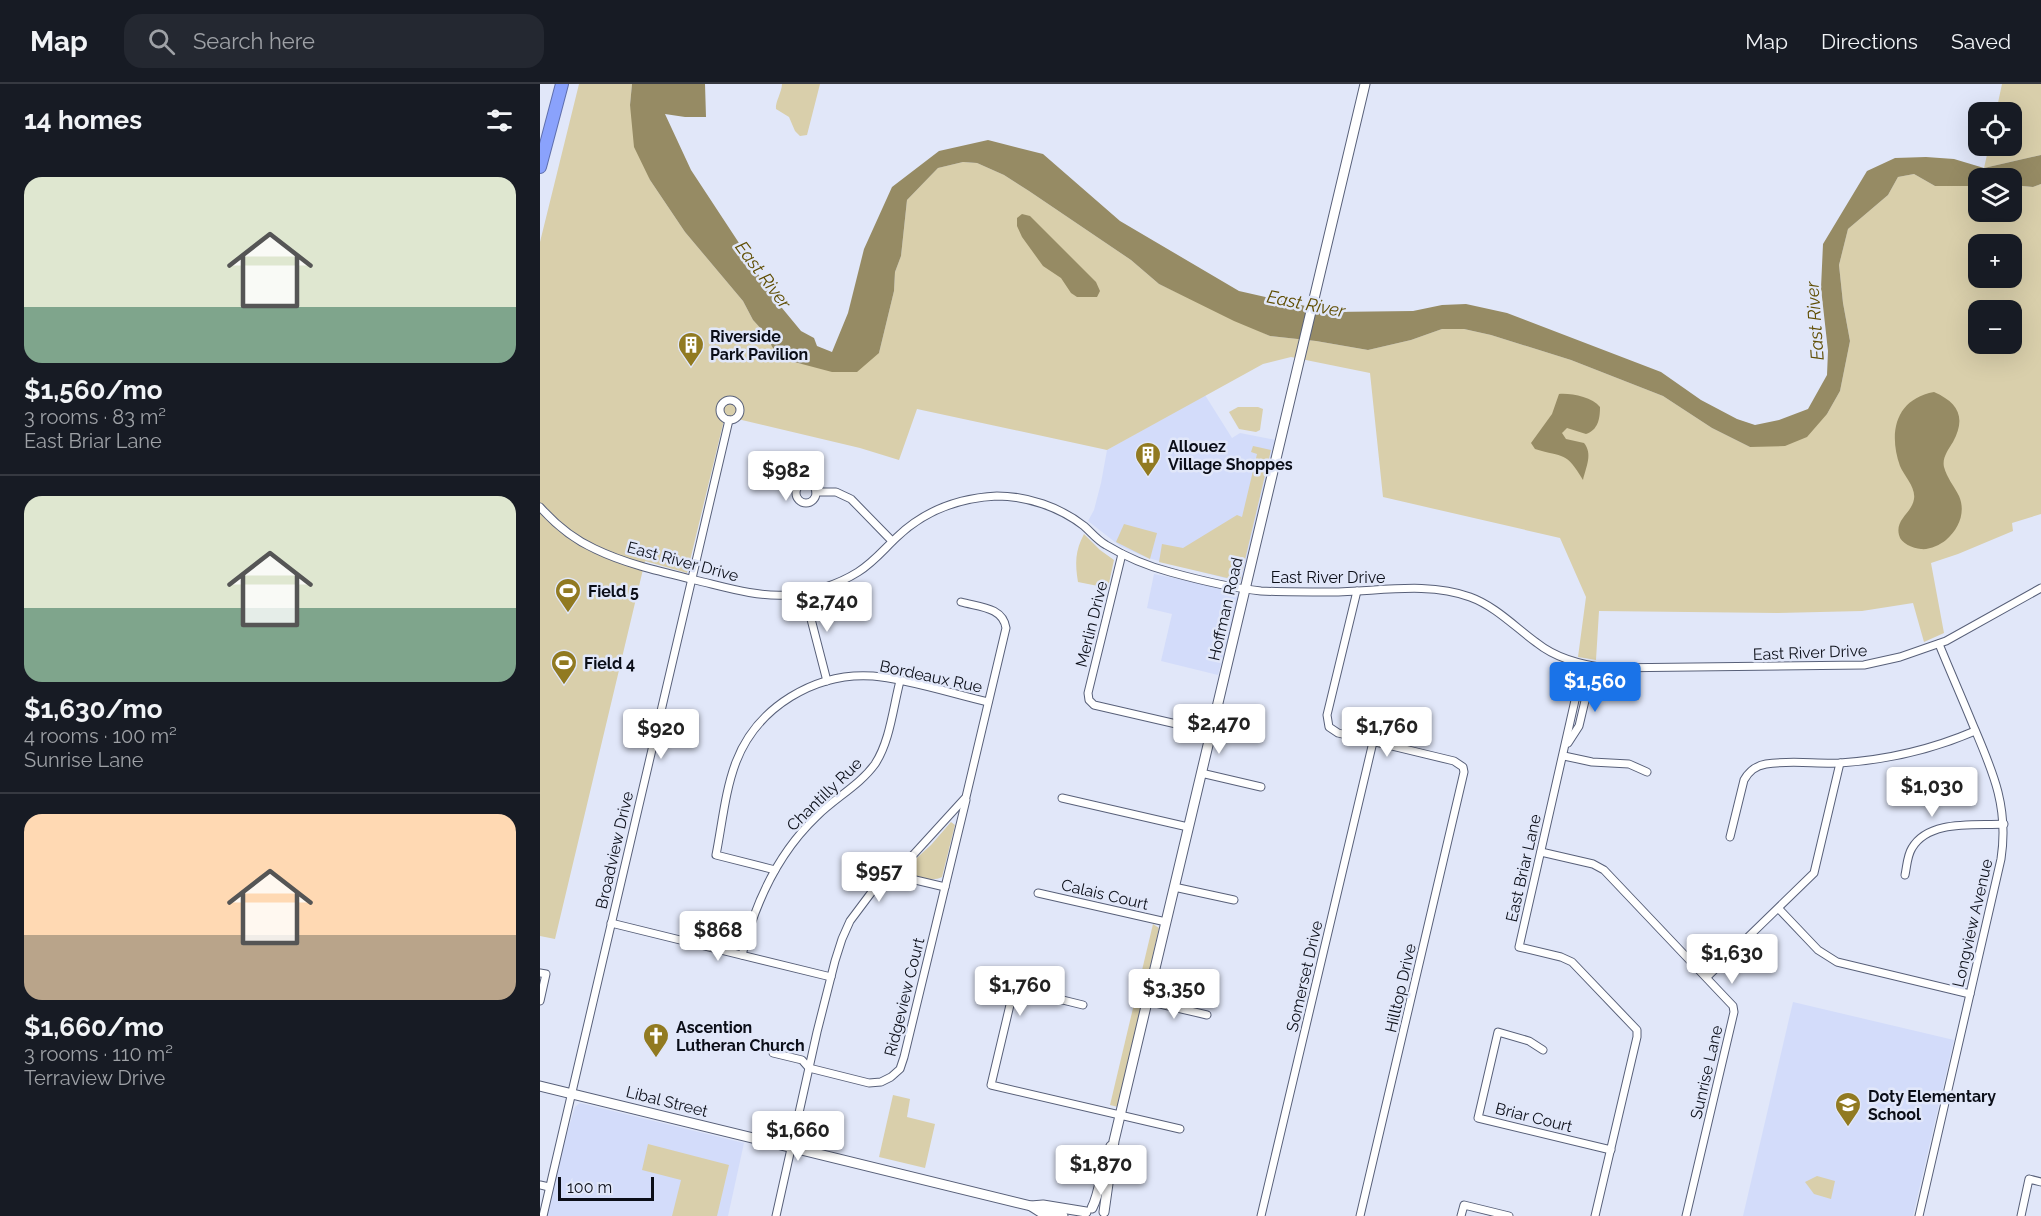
<!DOCTYPE html>
<meta charset="utf-8">
<style>
body{margin:0;font-family:Raleway,sans-serif;background:#242831;color:#f1f3f6;height:100vh;display:flex;flex-direction:column;font-size:22px;white-space:nowrap}
*{box-sizing:border-box;margin:0}
p{font-size:20px;color:#9ea1a6}
.icon{flex:none;width:33px;height:33px;fill:none;stroke:currentColor;stroke-width:2;stroke-linecap:round;stroke-linejoin:round}
.map{position:relative;flex:1;overflow:hidden}
.side{display:flex;flex-direction:column;background:#171b24;width:540px}
.side>*{flex:none}
.buttons{position:absolute;left:1428px;top:18px;display:grid;gap:12px}
.buttons a{display:grid;place-items:center;width:54px;height:54px;border-radius:12px;background:#171b24;box-shadow:0 6px 24px #0002;font-size:30px}
.scale{position:absolute;left:18px;bottom:15px;width:96px;box-sizing:border-box;padding-left:6px;border:3px solid #0b0e18;border-top:0;font-size:16px;line-height:21px;white-space:nowrap;color:#0b0e18;-webkit-text-stroke:4px #e1e7f9;paint-order:stroke}
.price{position:absolute;translate:-50% -51px;padding:0 14px;border-radius:6px;background:#fff;color:#222;font-size:20px;line-height:39px;filter:drop-shadow(0 2px 3px #0008)}
.price::after{content:'';position:absolute;left:50%;top:36px;width:18px;height:14px;margin-left:-9px;background:inherit;clip-path:polygon(0 0,100% 0,50% 100%)}
.price.on{background:#1a73e8;color:#fff}
ul{padding:0;list-style:none}
li{display:grid;align-content:center;gap:12px;height:318px;padding:0 24px}
li+li{border-top:2px solid #363941}
li span{display:grid;place-items:center;height:186px;border-radius:18px;color:#555}
li>.icon{margin-inline-start:auto}
span .icon{width:108px;height:108px;fill:#fffc;stroke-width:1}
li b{font-size:26px}
h2{display:flex;justify-content:space-between;align-items:center;height:72px;padding:0 24px;font-size:26px}
header{display:flex;align-items:center;gap:36px;box-sizing:border-box;height:84px;padding:0 30px;background:#171b24;border-bottom:2px solid #363941}
header strong{font-size:28px}
nav{display:flex;gap:33px;margin-inline-start:auto;font-size:21px}
.search{width:420px;height:54px;background:#242831;display:flex;align-items:center;gap:15px;box-sizing:border-box;padding:0 21px;border-radius:18px;color:#9ea1a6;font-size:22px}
main{display:flex;flex:1;min-height:0}
.map>svg:first-child{display:block}
.built{fill:#d3dcfa}
.green{fill:#d9cfab;fill-rule:evenodd}
.water{fill:#968b64}
.lines{fill:none;stroke-linecap:round;stroke-linejoin:round}
.street-casing{stroke:#586079;stroke-width:9}
.secondary-casing{stroke:#586079;stroke-width:11}
.highway-casing{stroke:#5e6eac;stroke-width:14}
.street{stroke:#fff;stroke-width:7}
.secondary{stroke:#fff;stroke-width:9}
.highway{stroke:#8aa2fc;stroke-width:12}
.labels{text-anchor:middle;stroke-width:5;stroke-linejoin:round;paint-order:stroke}
.poi-label{font-size:16px;font-weight:bold;fill:#0b0e18;stroke:#e1e7f9;text-anchor:start}
.street-label{font-size:16px;fill:#0b0e18;stroke:#e1e7f9}
.water-label{font-size:18px;font-style:italic;fill:#5f4d02;stroke:#e1e7f9}
</style>
<header>
<strong>Map</strong>
<div class="search"><svg class="icon" aria-label="search" viewBox="0 0 24 24"><circle cx="10" cy="10" r="6"/><path d="M15 15l6 6"/></svg>Search here</div>
<nav><a>Map</a><a>Directions</a><a>Saved</a></nav>
</header>
<main>
<section class="side">
<h2>14 homes<svg class="icon" aria-label="filters" viewBox="0 0 24 24"><path d="M4 7h16M4 17h16"/><circle cx="9" cy="7" r="2"/><circle cx="15" cy="17" r="2"/></svg></h2>
<ul>
<li><span style="background:linear-gradient(#dfe7d0 70%,#7fa58c 0)"><svg class="icon" aria-label="home" viewBox="0 0 24 24"><path d="M3 11l9-7 9 7M6 9v11h12V9"/></svg></span><div><b>$1,560/mo</b><p>3 rooms · 83 m²</p><p>East Briar Lane</p></div></li>
<li><span style="background:linear-gradient(#dfe7d0 60%,#7fa58c 0)"><svg class="icon" aria-label="home" viewBox="0 0 24 24"><path d="M3 11l9-7 9 7M6 9v11h12V9"/></svg></span><div><b>$1,630/mo</b><p>4 rooms · 100 m²</p><p>Sunrise Lane</p></div></li>
<li><span style="background:linear-gradient(#ffd9b3 65%,#b9a48a 0)"><svg class="icon" aria-label="home" viewBox="0 0 24 24"><path d="M3 11l9-7 9 7M6 9v11h12V9"/></svg></span><div><b>$1,660/mo</b><p>3 rooms · 110 m²</p><p>Terraview Drive</p></div></li>
</ul>
</section>
<div class="map">
<svg width="1501" height="1132" viewBox="0 0 1501 1132">
<rect width="100%" height="100%" fill="#e1e7f9"/>
<g class="built">
<path d="M665 311 692 354 700 349 736 356 704 494 700 498 608 474 580 462 548 437 554 426 561 399 567 366Z"/>
<path d="M614 490 693 506 697 511 699 515 678 591 621 577 632 530 607 524Z"/>
<path d="M1253 918 1414 956 1373 1132H1203Z"/>
<path d="M40 1019 204 1059 188 1132H7L23 1062 35 1023Z"/>
</g>
<g class="green">
<path d="M39 0H92L90 21 110 96 145 148 203 217 213 236 223 247 234 266 243 275 262 280 339 269 354 207 355 188 361 172 367 116 398 84 423 78 437 79 464 91 489 107 591 176 619 200 730 252 776 257 828 266 871 256 902 245H924L951 251 1031 276 1123 312 1172 344 1210 363 1287 330 1300 307 1310 257 1303 219 1299 181 1308 145 1348 111 1358 93 1374 90 1395 102H1438V128H1472V101L1493 103 1501 100V430L1472 439 1473 447 1418 470 1391 479 1404 549 1384 558 1373 519 1322 527 1237 529 1059 527 1056 576 1038 573 1046 513 1020 454 843 413 830 289 751 273 723 280 567 366 377 325 359 376 320 364 185 332 147 489 105 477 15 855 0 852V158ZM1438 160H1472V194H1438ZM1438 226H1472V260H1438Z"/>
<path d="M242 0H280L267 51 260 52 255 47 249 33 236 25C235 18 242 8 242 0Z"/>
<path d="M1462 0H1501V71L1444 84 1449 62H1472V28H1456Z"/>
<path d="M698 323H718L723 325 720 346 716 348 699 345 689 328Z"/>
<path d="M713 362 731 366 700 497 619 478 622 460 643 464 697 431 702 433 717 370 711 368Z"/>
<path d="M584 440 617 449 610 475 576 458Z"/>
<path d="M544 450 560 466 574 476 568 504 538 498C535 479 535 467 544 450Z"/>
<path d="M411 738 415 741 402 793C393 798 375 794 369 786L370 780 391 761Z"/>
<path d="M613 840 619 844 578 1023 570 1021Z"/>
<path d="M353 1011 370 1015 367 1033 395 1040 385 1084 339 1073Z"/>
<path d="M108 1060 189 1081 177 1132H132L141 1096 102 1086Z"/>
<path d="M1277 1092 1295 1097 1291 1115 1274 1110 1265 1098Z"/>
</g>
<g class="water">
<path d="M92 0H165L166 33H145L125 30 151 86 199 159 211 180 242 224 261 247 274 254 277 262 292 268 308 229 324 165 352 103 399 67 448 56 503 70 580 137 699 207 792 228 873 227 902 221 926 220 967 229 1121 288 1161 316 1197 335 1215 341 1239 336 1268 325 1287 291 1288 267 1281 204 1283 160 1327 87 1355 74 1386 73 1414 75 1444 84 1501 71V100L1493 103 1472 101V94H1438V102H1395L1374 90 1358 93 1348 111 1308 145 1299 181 1303 219 1310 257 1300 307 1287 330 1267 353 1245 362 1210 363 1172 344 1123 312 1031 276 951 251 924 245H902L871 256 828 266 776 257 730 252 694 237 619 200 591 176 489 107 464 91 437 79 423 78 398 84 367 116 361 172 355 188 354 207 339 269 317 288H292L243 275 234 266 223 247 213 236 203 217 145 148 110 96 94 63 90 21Z"/>
<path d="M482 130 490 132 556 198 560 207 557 213H537L531 209 521 194 503 182 482 153 477 142V134Z"/>
<path d="M1394 308C1419 319 1426 334 1413 358 1408 366 1402 374 1404 383 1407 394 1414 402 1419 412 1426 428 1419 445 1406 456 1400 461 1389 466 1381 465 1373 464 1361 460 1359 451 1355 435 1372 429 1374 415 1376 403 1364 392 1360 382 1348 348 1356 315 1394 308Z"/>
<path d="M1019 310C1031 309 1052 313 1060 323 1060 335 1058 346 1046 350L1027 344 1022 349 1026 355 1044 359C1053 370 1046 383 1043 396 1026 367 1024 374 995 365L991 359 1012 330Z"/>
</g>
<g class="lines">
<defs>
<g id="street">
<circle cx="190" cy="326" r="10"/>
<circle cx="266" cy="409" r="10"/>
<path d="M276 408H296L311 415 352 457"/>
<path d="M0 423C16 441 33 455 55 465 86 480 122 488 155 496 185 503 216 513 247 511 270 510 299 500 318 488 334 478 344 465 357 453 385 426 418 414 457 412 487 412 520 423 544 442 551 448 557 456 566 461 586 473 607 482 630 488 659 496 691 504 721 507 744 508 768 508 791 508 836 508 887 497 930 513 955 522 975 543 997 559 1017 575 1042 581 1067 584L1324 581 1360 573 1406 557 1501 504"/>
<path d="M582 470 548 609 549 616 554 621 671 648"/>
<path d="M817 507 787 631 789 643 798 649 914 677 923 683 924 688 820 1132"/>
<path d="M264 508 287 597"/>
<path d="M1043 581 979 863 1021 873 1032 878 1097 946V953L1055 1132"/>
<path d="M1028 659 1039 642 1053 583"/>
<path d="M1024 672 1052 678 1089 680 1107 688"/>
<path d="M661 689 721 703"/>
<path d="M522 714 648 743"/>
<path d="M1190 753 1204 696C1209 687 1215 682 1226 680 1250 676 1276 680 1300 679 1347 676 1393 665 1435 647"/>
<path d="M1001 768 1053 780 1064 786 1193 922 1194 928 1146 1132"/>
<path d="M235 786 176 771C182 741 185 707 196 678 217 623 275 588 333 592 368 595 413 610 448 618"/>
<path d="M350 790 405 803"/>
<path d="M1365 791C1367 782 1367 772 1372 764 1389 735 1436 742 1464 740"/>
<path d="M634 803 694 816"/>
<path d="M498 809 626 838"/>
<path d="M1239 825 1278 866 1297 878 1430 910"/>
<path d="M71 839 291 893"/>
<path d="M202 871C215 819 237 770 277 732 295 714 320 701 335 680 350 657 353 624 360 597"/>
<path d="M0 889 6 890 0 917"/>
<path d="M1167 893 1274 789 1300 679"/>
<path d="M607 917 667 931"/>
<path d="M543 921 474 904 451 1001 640 1045"/>
<path d="M1003 966 989 957 958 948 938 1034 1071 1066"/>
<path d="M233 969 262 976 269 984 329 999 341 998 351 993 360 985 364 973 426 716"/>
<path d="M0 1101 9 1103"/>
<path d="M3 1132 189 336"/>
<path d="M236 1132 277 948 295 877 302 855 310 837 337 801 373 771 426 713 466 544C463 523 439 523 421 518"/>
<path d="M721 1132 833 658"/>
<path d="M921 1132 924 1121 969 1132"/>
<path d="M1379 1132 1461 775C1469 723 1453 688 1433 641 1422 614 1410 587 1399 560"/>
<path d="M1481 1132 1489 1095 1501 1098"/>
</g>
<g id="secondary">
<path d="M0 1002 491 1122 503 1121 546 1128"/>
<path d="M491 1122 502 1129 523 1132"/>
<path d="M552 1124C562 1105 560 1081 571 1062"/>
<path d="M564 1128 574 1057 825 0"/>
</g>
<path id="highway" d="M0 83 22 0"/>
</defs>
<use href="#street" class="street-casing"/>
<use href="#secondary" class="secondary-casing"/>
<use href="#highway" class="highway-casing"/>
<use href="#street" class="street"/>
<use href="#secondary" class="secondary"/>
<use href="#highway" class="highway"/>
</g>
<defs>
<symbol id="building-pin" viewBox="-11 -11 22 30"><path d="M0 17L-7.5 6A9.5 9.5 0 1 1 7.5 6Z" fill="#917a21" stroke="#e1e7f9"/><path d="M-4-6H4V6H1V3H-1V6H-4ZM-2.5-4.3h1.7v1.8h-1.7ZM.8-4.3h1.7v1.8H.8ZM-2.5-1h1.7V.8h-1.7ZM.8-1h1.7V.8H.8Z" fill="#fff"/></symbol>
<symbol id="stadium-pin" viewBox="-11 -11 22 30"><path d="M0 17L-7.5 6A9.5 9.5 0 1 1 7.5 6Z" fill="#917a21" stroke="#e1e7f9"/><path d="M0-5a6.5 5 0 1 0 0 10a6.5 5 0 1 0 0-10ZM-3.5-1.8h7v3.6h-7Z" fill="#fff"/></symbol>
<symbol id="church-pin" viewBox="-11 -11 22 30"><path d="M0 17L-7.5 6A9.5 9.5 0 1 1 7.5 6Z" fill="#917a21" stroke="#e1e7f9"/><path d="M-1.2-6h2.4v3.5h3.3v2.4h-3.3V6h-2.4V-.1h-3.3v-2.4h3.3Z" fill="#fff"/></symbol>
<symbol id="school-pin" viewBox="-11 -11 22 30"><path d="M0 17L-7.5 6A9.5 9.5 0 1 1 7.5 6Z" fill="#917a21" stroke="#e1e7f9"/><path d="M0-5L7-2L0 1L-7-2ZM-4 1L0 2.5L4 1V4Q0 6-4 4Z" fill="#fff"/></symbol>
</defs>
<g fill-rule="evenodd">
<use href="#building-pin" x="136" y="246" width="30" height="40"/>
<use href="#building-pin" x="593" y="356" width="30" height="40"/>
<use href="#stadium-pin" x="13" y="492" width="30" height="40"/>
<use href="#stadium-pin" x="9" y="564" width="30" height="40"/>
<use href="#church-pin" x="101" y="937" width="30" height="40"/>
<use href="#school-pin" x="1293" y="1006" width="30" height="40"/>
</g>
<g class="labels">
<g class="poi-label">
<text x="170" y="258">Riverside<tspan x="170" dy="18">Park Pavilion</tspan></text>
<text x="628" y="368">Allouez<tspan x="628" dy="18">Village Shoppes</tspan></text>
<text x="48" y="513">Field 5</text>
<text x="44" y="585">Field 4</text>
<text x="136" y="949">Ascention<tspan x="136" dy="18">Lutheran Church</tspan></text>
<text x="1328" y="1018">Doty Elementary<tspan x="1328" dy="18">School</tspan></text>
</g>
<g class="street-label">
<text transform="translate(143 477) rotate(15)" y="6">East River Drive</text>
<text x="788" y="499">East River Drive</text>
<text transform="translate(685 525) rotate(-77)" y="6">Hoffman Road</text>
<text transform="translate(551 540) rotate(-76)" y="6">Merlin Drive</text>
<text transform="translate(1270 568) rotate(-2)" y="6">East River Drive</text>
<text transform="translate(391 592) rotate(12)" y="6">Bordeaux Rue</text>
<text transform="translate(284 710) rotate(-44)" y="6">Chantilly Rue</text>
<text transform="translate(74 766) rotate(-77)" y="6">Broadview Drive</text>
<text transform="translate(983 784) rotate(-77)" y="6">East Briar Lane</text>
<text transform="translate(565 810) rotate(13)" y="6">Calais Court</text>
<text transform="translate(1432 839) rotate(-77)" y="6">Longview Avenue</text>
<text transform="translate(764 892) rotate(-77)" y="6">Somerset Drive</text>
<text transform="translate(860 904) rotate(-77)" y="6">Hilltop Drive</text>
<text transform="translate(364 913) rotate(-76)" y="6">Ridgeview Court</text>
<text transform="translate(1166 988) rotate(-77)" y="6">Sunrise Lane</text>
<text transform="translate(127 1017) rotate(14)" y="6">Libal Street</text>
<text transform="translate(994 1033) rotate(14)" y="6">Briar Court</text>
</g>
<g class="water-label">
<text transform="translate(223 191) rotate(53)" y="6">East River</text>
<text transform="translate(766 220) rotate(11)" y="6">East River</text>
<text transform="translate(1275 237) rotate(-94)" y="6">East River</text>
</g>
</g>
</svg>
<div class="buttons">
<a><svg class="icon" aria-label="locate" viewBox="0 0 24 24"><circle cx="12" cy="12" r="6"/><path d="M12 2v4M12 18v4M2 12h4M18 12h4"/></svg></a>
<a><svg class="icon" aria-label="layers" viewBox="0 0 24 24"><path d="M12 4l9 5-9 5-9-5zM3 14l9 5 9-5"/></svg></a>
<a>+</a>
<a>−</a>
</div>
<div class="scale">100 m</div>
<b class="price" style="left:246px;top:418px">$982</b>
<b class="price" style="left:287px;top:549px">$2,740</b>
<b class="price on" style="left:1055px;top:629px">$1,560</b>
<b class="price" style="left:679px;top:671px">$2,470</b>
<b class="price" style="left:847px;top:674px">$1,760</b>
<b class="price" style="left:121px;top:676px">$920</b>
<b class="price" style="left:1392px;top:734px">$1,030</b>
<b class="price" style="left:339px;top:819px">$957</b>
<b class="price" style="left:178px;top:878px">$868</b>
<b class="price" style="left:1192px;top:901px">$1,630</b>
<b class="price" style="left:480px;top:933px">$1,760</b>
<b class="price" style="left:634px;top:936px">$3,350</b>
<b class="price" style="left:258px;top:1078px">$1,660</b>
<b class="price" style="left:561px;top:1112px">$1,870</b>
</div>
</main>
